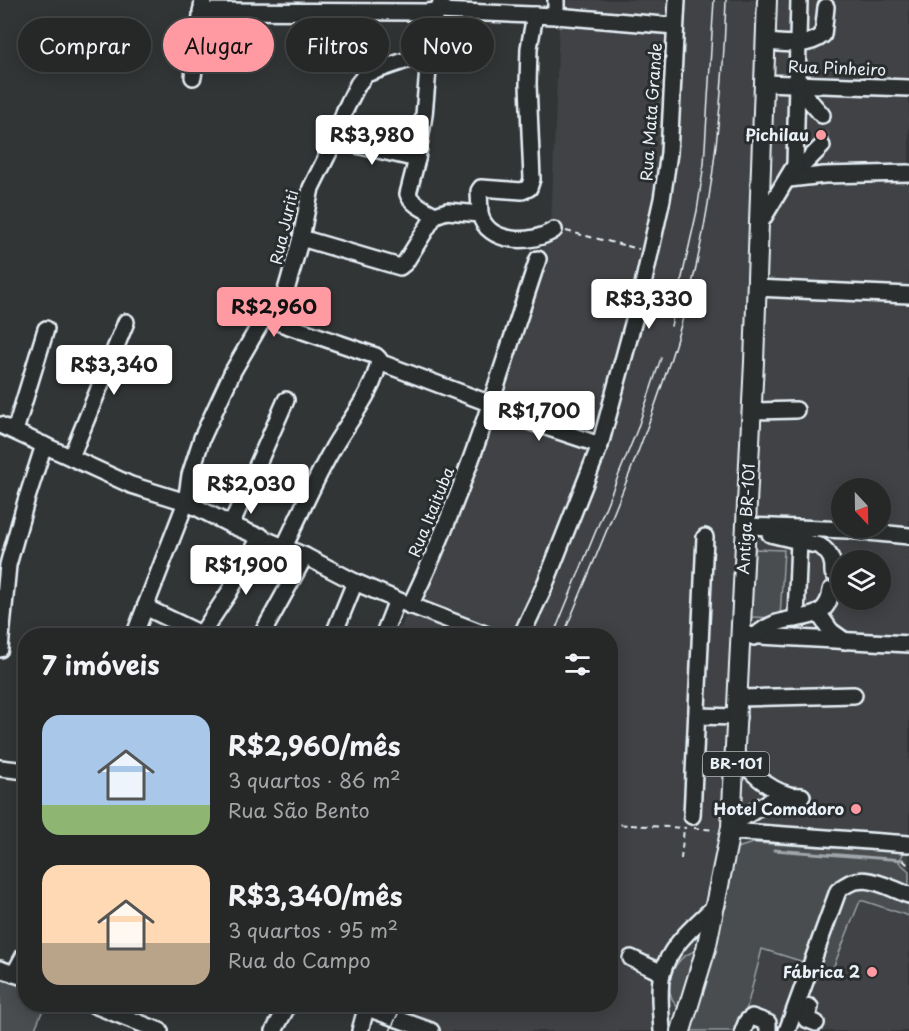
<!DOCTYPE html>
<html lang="pt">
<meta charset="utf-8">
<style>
body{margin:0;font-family:"Playpen Sans",sans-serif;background:#2e3030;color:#f1f3f6;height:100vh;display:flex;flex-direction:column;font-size:22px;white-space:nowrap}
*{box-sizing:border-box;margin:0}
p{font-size:20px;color:#a4a6a8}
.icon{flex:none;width:33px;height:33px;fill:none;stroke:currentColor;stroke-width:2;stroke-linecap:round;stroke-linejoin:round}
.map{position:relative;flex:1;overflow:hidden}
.details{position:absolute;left:18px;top:628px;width:600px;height:384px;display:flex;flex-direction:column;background:#262828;border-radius:24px;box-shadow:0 3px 15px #0003,0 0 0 2px #424445}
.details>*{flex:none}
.top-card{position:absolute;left:18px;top:18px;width:600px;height:54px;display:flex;gap:12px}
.needle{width:39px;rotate:158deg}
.fabs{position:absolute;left:831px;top:478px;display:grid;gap:12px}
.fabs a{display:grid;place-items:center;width:60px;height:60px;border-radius:50%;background:#262828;box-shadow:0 3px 15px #0003,0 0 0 2px #424445;font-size:30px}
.price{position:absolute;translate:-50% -51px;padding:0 14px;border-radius:6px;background:#fff;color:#222;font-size:20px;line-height:39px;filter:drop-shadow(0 2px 3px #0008)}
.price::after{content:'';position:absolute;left:50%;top:36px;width:18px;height:14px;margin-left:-9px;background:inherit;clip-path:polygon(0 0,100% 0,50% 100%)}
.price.active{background:#ff9aa2;color:#111}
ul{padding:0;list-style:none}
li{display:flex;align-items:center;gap:18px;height:150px;padding:0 24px}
li span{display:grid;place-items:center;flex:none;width:168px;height:120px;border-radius:18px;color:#555}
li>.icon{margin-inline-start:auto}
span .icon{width:72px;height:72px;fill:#fffc;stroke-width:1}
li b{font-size:26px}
h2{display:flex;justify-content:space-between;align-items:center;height:72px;padding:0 24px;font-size:26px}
.chip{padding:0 21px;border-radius:27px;background:#262828;box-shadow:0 3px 15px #0003,0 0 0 2px #424445;font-size:21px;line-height:54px}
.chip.active{background:#ff9aa2;color:#111}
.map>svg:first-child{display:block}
.built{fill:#3f4244;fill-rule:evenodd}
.green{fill:#494d4f;stroke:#989fa4;stroke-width:1.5}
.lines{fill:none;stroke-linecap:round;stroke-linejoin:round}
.stream{stroke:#9fa5aa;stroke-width:3}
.minor-tunnel{stroke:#4d5153;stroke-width:15;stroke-dasharray:15 8;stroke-linecap:butt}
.minor-casing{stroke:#e8f1f8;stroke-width:20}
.major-casing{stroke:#e8f1f8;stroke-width:22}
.path{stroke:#e8f1f8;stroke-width:2;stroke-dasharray:6 4.5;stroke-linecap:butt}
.minor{stroke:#2a2d2e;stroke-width:15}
.major{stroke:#2a2d2e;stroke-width:18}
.tram{stroke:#e8f1f8;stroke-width:1.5}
.poi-dot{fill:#ff9aa2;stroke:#2a2d2e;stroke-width:2}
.labels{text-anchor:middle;stroke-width:6;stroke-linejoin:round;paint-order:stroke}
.shield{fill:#2a2d2e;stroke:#afb6bb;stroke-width:1.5}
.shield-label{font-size:15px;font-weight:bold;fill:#e8f1f8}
.street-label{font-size:16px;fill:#e8f1f8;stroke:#2a2d2e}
.poi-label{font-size:16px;font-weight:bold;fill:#e8f1f8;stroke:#2a2d2e;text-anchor:end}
</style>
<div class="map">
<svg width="909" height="1031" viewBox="0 0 909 1031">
<rect width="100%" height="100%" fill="#323536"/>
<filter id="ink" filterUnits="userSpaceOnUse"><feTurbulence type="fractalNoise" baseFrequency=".0167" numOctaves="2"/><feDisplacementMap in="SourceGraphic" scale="12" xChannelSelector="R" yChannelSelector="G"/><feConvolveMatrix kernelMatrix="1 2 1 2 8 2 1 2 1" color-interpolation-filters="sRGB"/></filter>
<g filter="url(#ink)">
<path class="built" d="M560 0H909V1031H417L422 1019 421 1015 397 1005H610V636H396L418 592 551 226ZM842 489H880V528H842ZM842 561H880V600H842Z"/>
<g class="green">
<path d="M755 549 784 550 780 618 751 617Z"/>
<path d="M753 843 904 852 899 862 909 871V890L866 874 859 873 844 877 833 888 804 962 762 949 747 1007 738 1031H683L726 856 737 848Z"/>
<path d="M869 886 909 899V916L864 901H860L831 973 815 967 842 897C850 890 859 887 869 886Z"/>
<path d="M697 950 679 1009C665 995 667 974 681 959 685 955 692 952 697 950Z"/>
<path d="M0 977 25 986 26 1005H45L34 1031H0Z"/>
</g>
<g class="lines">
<path class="stream" d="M774 850 903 860"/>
<path class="minor-tunnel" d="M822 146V115"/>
<defs>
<g id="minor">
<path d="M201 11 426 12 437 11 556 16 675 26"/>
<path d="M556 16V0"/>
<path d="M765 42C785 43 807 48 823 35L826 7"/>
<path d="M193 77 203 0"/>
<path d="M764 83 909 88"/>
<path d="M796 85 822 115"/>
<path d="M335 140 417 159"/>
<path d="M792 176 822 146"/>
<path d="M789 179 824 175 909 173"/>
<path d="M480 214 479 191 481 188 522 191 529 188 532 179 528 84 529 48 535 15"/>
<path d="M435 215C426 210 411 204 408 194L417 159 424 115 432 25 442 0"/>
<path d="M759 225 795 165 799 0"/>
<path d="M301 238 400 267 405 263 435 215 447 211 480 214C487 244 532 245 554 230"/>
<path d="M756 288 909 295"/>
<path d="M277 322 376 356 379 359C376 390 346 424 332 450 314 481 300 515 284 547"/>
<path d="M379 362 491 404"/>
<path d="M489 408 600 445"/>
<path d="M752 411 796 410"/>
<path d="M0 425 131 485 186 502 231 525 305 556 355 582 397 600 490 636"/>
<path d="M15 431 46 329"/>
<path d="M71 457 126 322"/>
<path d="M231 525 286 400"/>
<path d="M747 526 847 530 909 536"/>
<path d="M770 534 820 546C830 552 834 562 833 573"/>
<path d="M410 606C464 495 499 377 538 259"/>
<path d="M145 607 201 634"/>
<path d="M818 613 831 631 845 641"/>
<path d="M796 619 799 540"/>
<path d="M741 635 909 644"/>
<path d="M134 636 186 502 190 475 202 438 233 371 262 321 267 319 277 322 301 238 311 188 335 140 345 110 358 84 366 74 401 62 411 59 428 61"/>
<path d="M200 636 228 594 261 536"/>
<path d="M261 636 305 556"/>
<path d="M333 636 355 582"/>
<path d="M383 636 397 600"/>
<path d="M521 636 544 587 600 445 640 298 662 199 669 153 677 0"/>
<path d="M754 637C760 632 768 626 774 624 797 614 828 624 831 590"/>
<path d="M0 649 8 565 26 501 44 445"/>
<path d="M738 698 854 695"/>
<path d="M697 716 738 717"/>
<path d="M736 755C751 772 767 789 789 795"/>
<path d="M0 768 26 771"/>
<path d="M692 816 705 537"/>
<path d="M731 827 739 820 775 798 781 795 802 796"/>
<path d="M731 831 909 844"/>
<path d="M631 958 662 973"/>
<path d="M0 969 26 978"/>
<path d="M14 974 26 952"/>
<path d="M94 1005 160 1031"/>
<path d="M359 1005 431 1031"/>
<path d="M810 1007 806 1019 816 1023"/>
<path d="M274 1031 288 1005"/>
<path d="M360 1031 367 1005"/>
<path d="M662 1031C661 1013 658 992 662 974 669 945 697 924 717 904"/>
<path d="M743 1031 747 1021 752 1017 768 1023V1031"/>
<path d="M787 1031 838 891C861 869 884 886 909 895"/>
</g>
<path id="major" d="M681 1031 706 949 731 827 754 362 767 0"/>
</defs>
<use href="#minor" class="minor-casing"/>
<use href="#major" class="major-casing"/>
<g class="path">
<path d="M566 231 639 249"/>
<path d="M610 824 686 828"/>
<path d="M694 828 715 830"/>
<path d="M681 859 684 828"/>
<path d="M903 860 909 866"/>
</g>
<use href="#minor" class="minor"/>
<use href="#major" class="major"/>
<g class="tram">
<path d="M671 326 697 211 704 164 714 0"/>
<path d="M553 636 637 430 661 358"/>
<path d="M563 636C609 524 658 414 689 296 714 200 723 99 726 0"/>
<path d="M390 1031 402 1005"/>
</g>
</g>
</g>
<g class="poi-dot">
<circle cx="821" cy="135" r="6"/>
<circle cx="856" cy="809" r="6"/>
<circle cx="872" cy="972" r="6"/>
</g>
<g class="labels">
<rect class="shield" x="703" y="752" width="66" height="24" rx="4.5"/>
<g class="shield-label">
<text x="736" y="769">BR-101</text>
</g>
<g class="street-label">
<text transform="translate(837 68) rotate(2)" y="6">Rua Pinheiro</text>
<text transform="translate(651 112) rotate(-86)" y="6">Rua Mata Grande</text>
<text transform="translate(284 227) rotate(-77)" y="6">Rua Juriti</text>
<text transform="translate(431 512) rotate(-68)" y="6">Rua Itaituba</text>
<text transform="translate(746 519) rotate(-87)" y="6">Antiga BR-101</text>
</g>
<g class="poi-label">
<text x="809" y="141">Pichilau</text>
<text x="844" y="815">Hotel Comodoro</text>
<text x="860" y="978">Fábrica 2</text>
</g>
</g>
</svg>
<div class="fabs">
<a><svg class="needle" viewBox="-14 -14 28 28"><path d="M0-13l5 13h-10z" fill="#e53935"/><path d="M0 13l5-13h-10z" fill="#a4a6a8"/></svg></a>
<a><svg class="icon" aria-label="layers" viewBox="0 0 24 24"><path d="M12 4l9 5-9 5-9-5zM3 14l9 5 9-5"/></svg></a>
</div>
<b class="price" style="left:372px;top:166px">R$3,980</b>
<b class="price" style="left:649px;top:330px">R$3,330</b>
<b class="price active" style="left:274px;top:338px">R$2,960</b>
<b class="price" style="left:114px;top:396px">R$3,340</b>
<b class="price" style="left:539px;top:442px">R$1,700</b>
<b class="price" style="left:251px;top:515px">R$2,030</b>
<b class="price" style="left:246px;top:596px">R$1,900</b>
<div class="top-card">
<a class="chip">Comprar</a>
<a class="chip active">Alugar</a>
<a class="chip">Filtros</a>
<a class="chip">Novo</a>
</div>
<section class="details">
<h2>7 imóveis<svg class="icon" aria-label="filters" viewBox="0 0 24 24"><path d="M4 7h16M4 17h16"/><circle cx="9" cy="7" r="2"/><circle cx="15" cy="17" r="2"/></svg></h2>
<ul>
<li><span style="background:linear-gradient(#a9c7e8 75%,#8fb573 0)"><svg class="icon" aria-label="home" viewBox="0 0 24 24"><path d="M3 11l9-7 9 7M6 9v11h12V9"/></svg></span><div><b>R$2,960/mês</b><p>3 quartos · 86 m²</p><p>Rua São Bento</p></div></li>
<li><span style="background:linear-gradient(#ffd9b3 65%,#b9a48a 0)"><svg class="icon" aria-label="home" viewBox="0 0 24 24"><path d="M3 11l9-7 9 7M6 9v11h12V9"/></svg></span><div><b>R$3,340/mês</b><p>3 quartos · 95 m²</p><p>Rua do Campo</p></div></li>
</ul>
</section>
</div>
